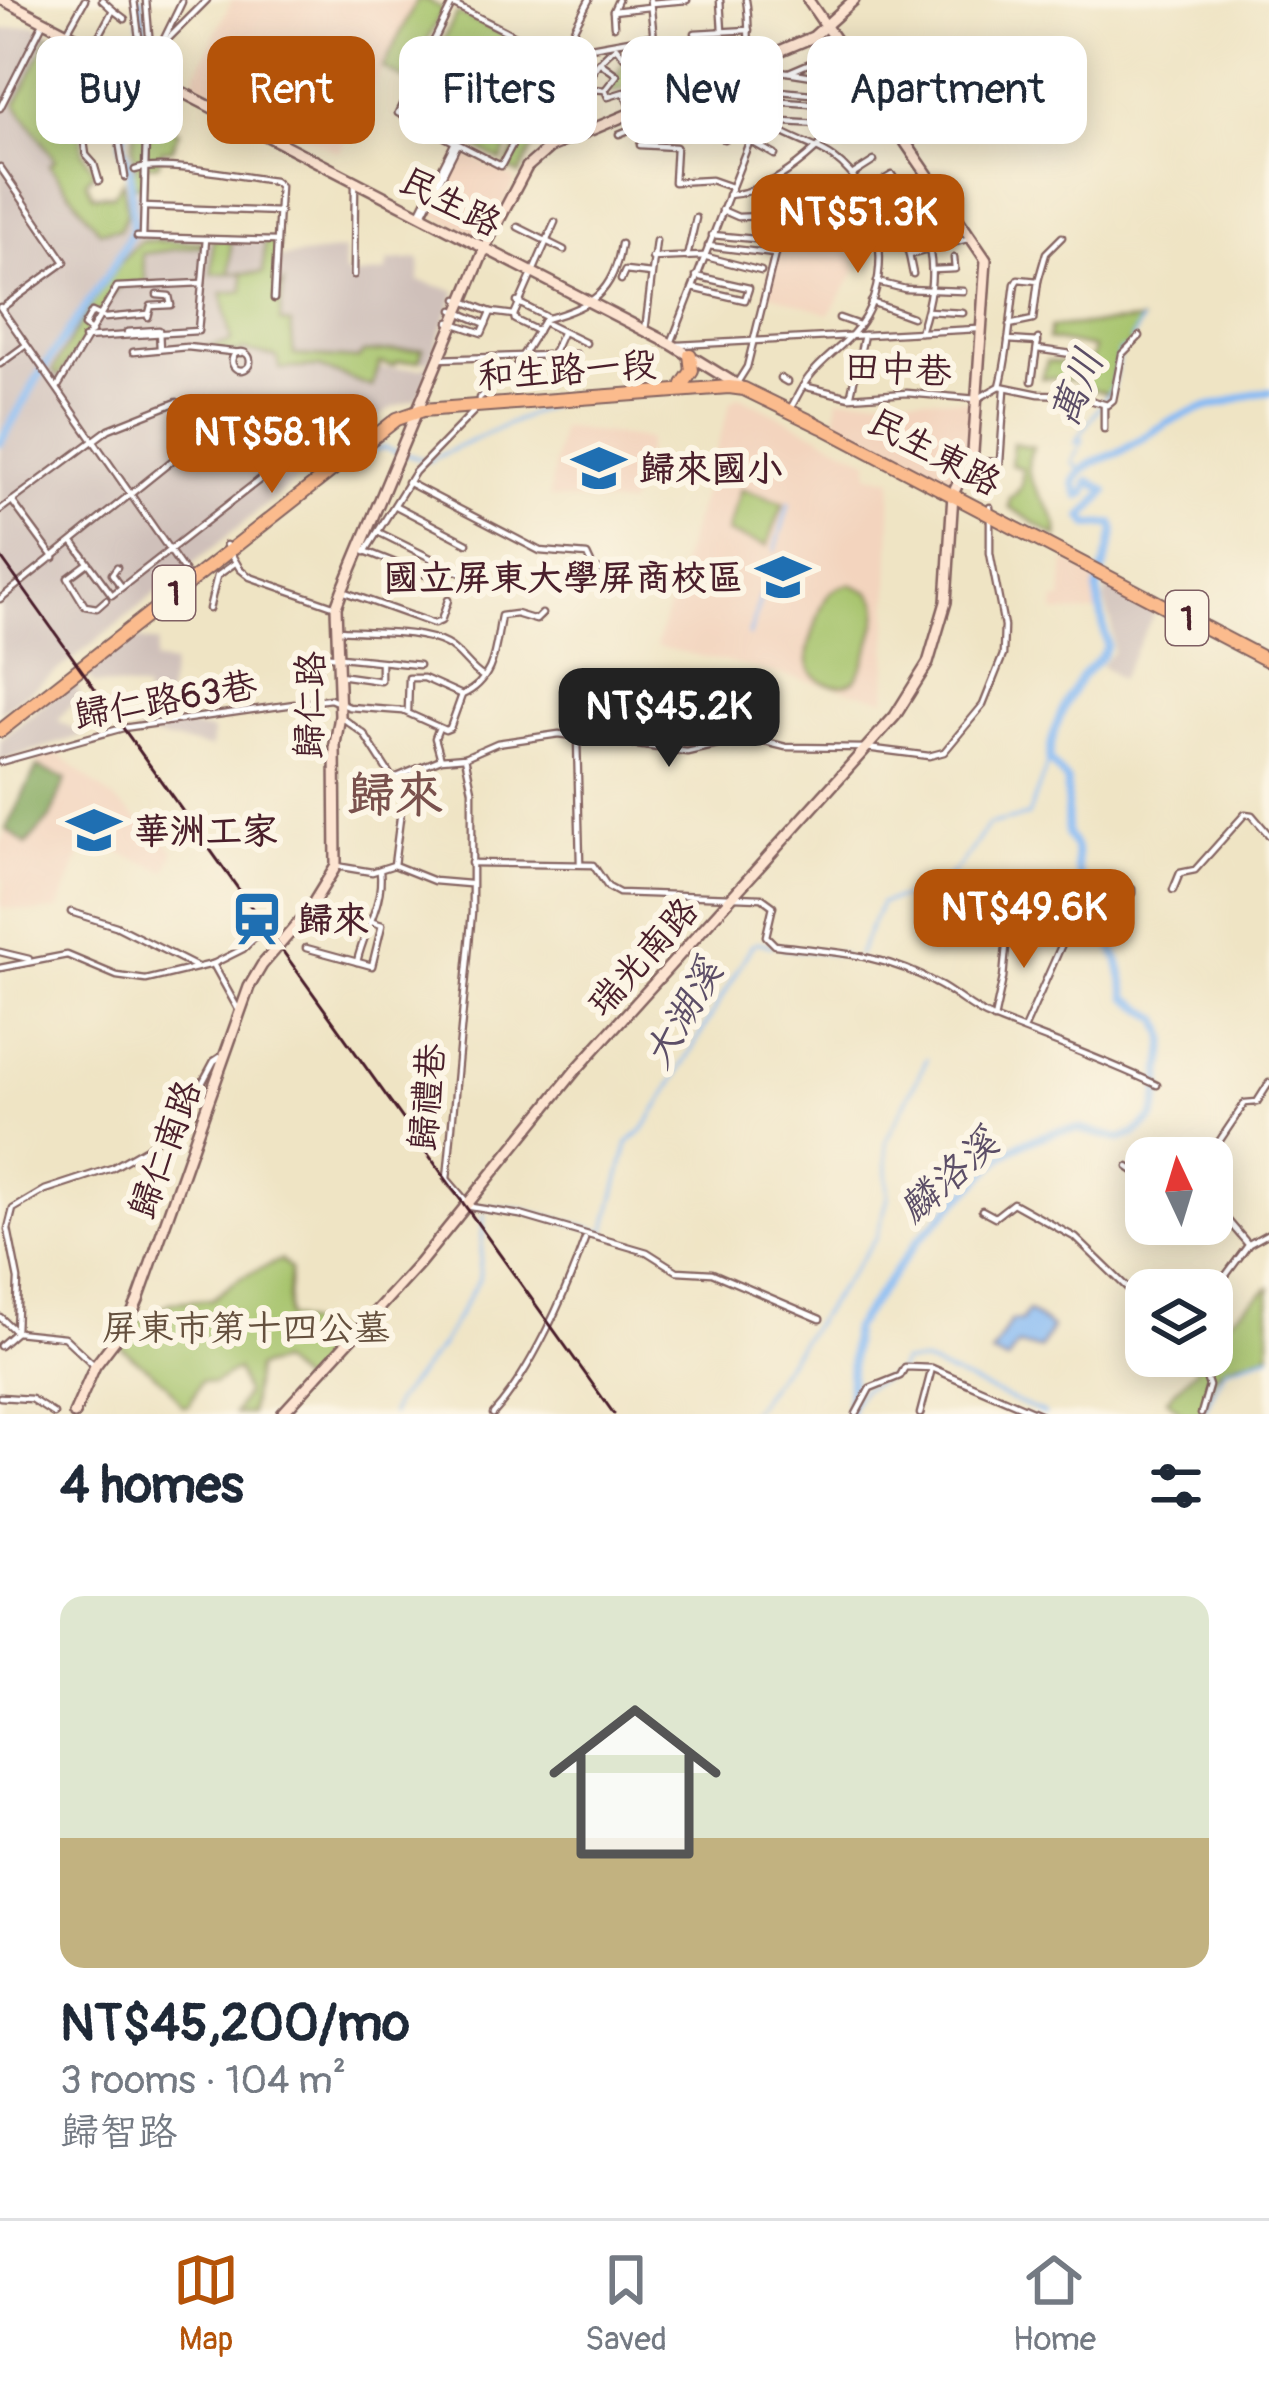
<!DOCTYPE html>
<meta charset="utf-8">
<style>
body{margin:0;font-family:Pangolin,"LXGW WenKai TC",sans-serif;background:#f6f6f7;color:#1f2937;height:100vh;display:flex;flex-direction:column;font-size:45px;white-space:nowrap}
*{box-sizing:border-box;margin:0}
p{font-size:39px;color:#747a83}
.icon{flex:none;width:66px;height:66px;fill:none;stroke:currentColor;stroke-width:2;stroke-linecap:round;stroke-linejoin:round}
.map{position:relative;height:1414px;overflow:hidden}
.drawer{display:flex;flex-direction:column;background:#fff;flex:1}
.drawer>*{flex:none}
.banner{position:absolute;left:36px;top:36px;width:1197px;height:108px;display:flex;gap:24px}
.needle{width:78px;rotate:356deg}
.tools{position:absolute;left:1125px;top:1137px;display:grid;gap:24px}
.tools a{display:grid;place-items:center;width:108px;height:108px;border-radius:24px;background:#fff;box-shadow:0 6px 30px #0003;font-size:60px}
.price{position:absolute;translate:-50% -102px;padding:0 27px;border-radius:24px;background:#b45309;color:#fff;font-size:39px;line-height:78px;filter:drop-shadow(0 3px 6px #0008)}
.price::after{content:'';position:absolute;left:50%;top:72px;width:36px;height:27px;margin-left:-18px;background:inherit;clip-path:polygon(0 0,100% 0,50% 100%)}
.price.selected{background:#222;color:#fff}
ul{padding:0;list-style:none}
li{display:grid;align-content:center;gap:24px;height:636px;padding:0 60px}
li span{display:grid;place-items:center;height:372px;border-radius:24px;color:#555}
li>.icon{margin-inline-start:auto}
span .icon{width:216px;height:216px;fill:#fffc;stroke-width:1}
li b{font-size:51px}
h2{display:flex;justify-content:space-between;align-items:center;height:144px;padding:0 60px;font-size:51px}
.chip{padding:0 42px;border-radius:24px;background:#fff;box-shadow:0 6px 30px #0003;font-size:42px;line-height:108px}
.chip.selected{background:#b45309;color:#fff}
.menu{display:flex;justify-content:space-around;align-items:center;height:168px;border-top:3px solid #e0e1e3;background:#fff;font-size:33px;color:#747a83}
.menu a{display:grid;justify-items:center;gap:6px}
.menu .selected{color:#b45309}
.map>svg:first-child{display:block}
.built{fill:#f3d4be}
.industrial{fill:#cfc0ba}
.green{fill:#a5c36a;stroke:#78714a;stroke-width:3}
.forest{fill:#84a95e;stroke:#676444;stroke-width:3}
.water{fill:#85baf4;stroke:#686c90;stroke-width:3}
.lines{fill:none;stroke-linecap:round;stroke-linejoin:round}
.stream{stroke:#85baf4;stroke-width:3}
.river{stroke:#85baf4;stroke-width:8}
.street-casing{stroke:#846461;stroke-width:9}
.secondary-casing{stroke:#846461;stroke-width:14}
.primary-casing{stroke:#846461;stroke-width:16}
.street{stroke:#fff;stroke-width:4.5}
.secondary{stroke:#fde4d1;stroke-width:9}
.primary{stroke:#fbbb8d;stroke-width:12}
.rail{stroke:#4a1f2b;stroke-width:3}
.labels{text-anchor:middle;stroke-width:12;stroke-linejoin:round;paint-order:stroke}
.shield{fill:#fcf5e5;stroke:#7f5f63;stroke-width:3}
.shield-label{font-size:33px;font-weight:bold;fill:#4a1f2b}
.street-label{font-size:36px;fill:#4a1f2b;stroke:#fcf5e5}
.poi-label{font-size:36px;font-weight:bold;fill:#4a1f2b;stroke:#fcf5e5;text-anchor:start}
.park-label{font-size:36px;fill:#65503e;stroke:#fcf5e5}
.water-label{font-size:39px;font-style:italic;fill:#5c4e67;stroke:#fcf5e5}
.district-label{font-size:48px;font-weight:bold;fill:#7a514d;stroke:#fcf5e5}
</style>
<div class="map">
<svg width="1269" height="1414" viewBox="0 0 1269 1414">
<rect width="100%" height="100%" fill="#fcf5e5"/>
<filter id="ink" filterUnits="userSpaceOnUse"><feTurbulence type="fractalNoise" baseFrequency=".00833" numOctaves="2"/><feDisplacementMap in="SourceGraphic" scale="24" xChannelSelector="R" yChannelSelector="G"/><feConvolveMatrix kernelMatrix="1 2 1 2 8 2 1 2 1" color-interpolation-filters="sRGB"/></filter>
<filter id="wash" filterUnits="userSpaceOnUse"><feTurbulence type="fractalNoise" baseFrequency=".004" numOctaves="4" result="noise"/><feDisplacementMap in="SourceGraphic" scale="48" xChannelSelector="R" yChannelSelector="G"/><feGaussianBlur stdDeviation="2.7" result="paint"/><feColorMatrix in="noise" values="0 0 0 0 0 0 0 0 0 0 0 0 0 0 0 0 0 1.4 0 .05"/><feComposite in="paint" operator="in"/></filter>
<g filter="url(#wash)">
<rect width="100%" height="100%" fill="#efe4c4"/>
<g class="built">
<path d="M232 0H417L339 152 195 84 194 77Z"/>
<path d="M460 151 516 180 483 241 430 213Z"/>
<path d="M845 221 857 270 829 314 765 292 778 232Z"/>
<path d="M739 396 869 460V475L892 478 886 699 656 646 731 402Z"/>
<path d="M907 396 973 401 971 445 955 485 952 480 835 423 838 398Z"/>
<path d="M560 427 649 439 638 492 627 505 549 498Z"/>
<path d="M1065 560 1097 577 1094 595 1098 612 1054 613 1055 600H1062Z"/>
<path d="M56 752 167 843 174 851 167 871 86 840 58 910 33 912 0 907 5 881 0 878V844L6 829 26 845 65 780 37 767 39 755Z"/>
</g>
<g class="industrial">
<path d="M35 25 85 53 82 129 85 155 96 176 87 184 93 193 114 192 124 179 127 193 144 192 146 232 205 240 276 242 278 258 344 250V272L352 276 386 272 389 261 420 259 419 281 456 291 430 361 319 369 422 368 434 361 417 399 390 409 336 449 75 658 0 713V30Z"/>
<path d="M1109 580 1158 606 1120 680 1101 665 1113 652 1112 624 1104 600Z"/>
<path d="M126 637 158 643 154 661 173 664 162 721 213 731 211 748 137 734 146 690 94 684 83 670Z"/>
<path d="M75 679 80 694 58 720 80 733H91L0 761V740Z"/>
</g>
<g class="green">
<path d="M417 0H427L443 9 407 81 383 68Z"/>
<path d="M457 13 541 52 548 68 501 161 406 109Z"/>
<path d="M49 35 85 54 80 127 83 152 94 172 86 181 93 196 113 195 123 181 127 214 120 229 99 231 49 165 55 160 16 104Z"/>
<path d="M650 40 674 44 673 54 653 52 671 72 612 93 610 87 626 59 634 55 627 45Z"/>
<path d="M561 63 574 65 519 175 506 166Z"/>
<path d="M152 86 157 89 152 112 172 117 169 129 179 131 171 150H162L158 165 145 164 144 186H130L128 173 136 167 132 148 139 102 145 101Z"/>
<path d="M213 239H231L230 273H263L265 240 278 241 276 290 283 283 280 322 291 324 294 355 358 359 363 353 423 349 419 361 398 362 392 366 380 363 372 387 319 367 280 369 277 357 242 350 241 353 197 348 231 342 222 293 243 291V273L212 274Z"/>
<path d="M142 241 203 242V246L142 254 146 283 120 285 98 315 94 312 85 322 89 331 58 377 53 371C71 339 114 259 142 241Z"/>
<path d="M1141 321 1128 347 1119 352 1109 394 1078 385 1075 380 1042 378 1047 361 1089 367 1094 348 1048 339 1051 327Z"/>
<path d="M1013 443 1033 447C1013 486 1063 506 1057 537L1009 507 1010 498C1022 491 1023 481 1022 468L1011 465Z"/>
<path d="M741 489 784 503 767 546 727 533Z"/>
<path d="M851 584 870 593C875 600 877 600 878 609 878 622 863 675 853 681 835 691 810 681 808 661 806 649 813 635 816 623 823 601 827 588 851 584Z"/>
<path d="M281 1260 290 1269 287 1317 340 1333 334 1348 304 1385 279 1362 256 1368 250 1414H234L245 1394 237 1369 213 1384 201 1381 189 1406H182L166 1383 118 1345 144 1316 172 1302 212 1299 240 1278Z"/>
<path d="M1269 1287V1354C1219 1368 1216 1361 1202 1414H1183L1167 1399 1196 1369 1200 1356H1212C1214 1323 1246 1307 1269 1287Z"/>
</g>
<path class="forest" d="M37 767 66 779 50 818 26 845 6 829Z"/>
<path class="water" d="M1028 1311 1052 1328 1040 1349 1017 1346 1007 1361 992 1354 1011 1321H1021Z"/>
<g class="lines">
<g class="stream">
<path d="M1131 341 1141 321"/>
<path d="M362 454 384 448 428 461 552 404"/>
<path d="M1084 472 1072 463 1083 439 1075 443 1112 388 1119 352 1125 348"/>
<path d="M781 531 789 503"/>
<path d="M775 550 780 534"/>
<path d="M749 636 761 596"/>
<path d="M782 948 843 955"/>
<path d="M858 955 881 903C946 887 952 881 988 825L1028 816 1049 760"/>
<path d="M486 1207 522 1210 605 1232 628 1143 643 1130 659 1106 752 945 758 942 772 946"/>
<path d="M851 1407 863 1389 898 1372 902 1362H923L1045 1414"/>
<path d="M1204 1411 1225 1368 1269 1355"/>
<path d="M391 1414 395 1402 440 1347 479 1279 484 1215"/>
<path d="M749 1414 876 1238 888 1198 886 1141 927 1059"/>
</g>
<g class="river">
<path d="M0 443 41 372 114 265 133 230 130 170 122 144 133 82 145 48 139 0"/>
<path d="M849 1414 853 1329 918 1240 1004 1155 1022 1143 1058 1131 1079 1129 1120 1139 1135 1134 1153 1118 1157 1107 1166 1038 1159 1019 1127 997 1119 962 1106 934 1095 921 1077 867 1076 849 1067 834V781L1049 760C1051 732 1065 700 1082 676 1091 665 1103 659 1107 645L1097 590 1115 531 1113 524 1089 525 1083 517 1106 491 1089 481 1085 493 1079 496 1074 483C1085 458 1108 460 1125 449 1160 428 1175 413 1216 405 1234 402 1251 391 1269 392"/>
</g>
</g>
</g>
<g filter="url(#ink)">
<g class="lines">
<defs>
<g id="street">
<path d="M146 0 151 58"/>
<path d="M454 0 398 113 501 166 589 0"/>
<path d="M650 0 660 100"/>
<path d="M720 0 722 31"/>
<path d="M746 0C753 36 741 74 758 109 772 137 810 140 834 158 880 192 893 267 865 317 851 342 826 355 809 377 801 387 797 398 790 409"/>
<path d="M651 3 687 0"/>
<path d="M452 4 559 58"/>
<path d="M113 10 125 19"/>
<path d="M613 11 649 7"/>
<path d="M614 26 613 11 618 0"/>
<path d="M67 32 85 0"/>
<path d="M695 33 749 30"/>
<path d="M163 41 182 2"/>
<path d="M585 48 652 36"/>
<path d="M653 48 690 88"/>
<path d="M653 48 678 52 679 41H689"/>
<path d="M778 58 770 90 852 98 877 108"/>
<path d="M575 61 594 68"/>
<path d="M599 62 617 75 605 90"/>
<path d="M142 72 160 47 207 0"/>
<path d="M789 72 829 55"/>
<path d="M722 75 718 126 724 139 746 132 752 135"/>
<path d="M563 87 605 90 608 97 624 92 641 136 718 126"/>
<path d="M686 90 692 132"/>
<path d="M84 94 125 97"/>
<path d="M721 99 736 94"/>
<path d="M757 100 838 106 843 102 845 81 774 70"/>
<path d="M583 103C586 78 596 62 616 47L624 57"/>
<path d="M689 107 707 103"/>
<path d="M0 108 43 23"/>
<path d="M718 119 739 113"/>
<path d="M82 121 118 125"/>
<path d="M619 134 638 126"/>
<path d="M666 135V120"/>
<path d="M750 141 775 155"/>
<path d="M640 145 676 147 674 182 711 180 731 187"/>
<path d="M0 167 65 262 3 307"/>
<path d="M135 170C161 160 243 177 274 181L280 186 274 299"/>
<path d="M852 175 874 161"/>
<path d="M125 177 119 141 128 74 140 45 134 0"/>
<path d="M99 181 94 164 86 155 82 128 87 58 113 10 102 0"/>
<path d="M728 195C766 193 802 163 827 138 840 125 845 113 861 103"/>
<path d="M812 201C842 197 866 192 892 175 931 234 943 263 920 332"/>
<path d="M144 207 280 212"/>
<path d="M722 210 738 217 815 214"/>
<path d="M892 211 906 240 913 274"/>
<path d="M420 212 455 142"/>
<path d="M422 216 457 146"/>
<path d="M818 223 892 211 934 182"/>
<path d="M518 227 564 250"/>
<path d="M712 235 777 241"/>
<path d="M137 237 276 241"/>
<path d="M143 237 146 138 160 83"/>
<path d="M708 246 774 254"/>
<path d="M910 255 967 239"/>
<path d="M687 257 696 218"/>
<path d="M652 258 703 256 761 271"/>
<path d="M933 270 955 269 954 258"/>
<path d="M354 275 355 183"/>
<path d="M621 280 625 271 651 274"/>
<path d="M1038 281 1046 253 1062 237"/>
<path d="M877 282 905 289 963 291"/>
<path d="M693 288 745 300 749 288 696 276"/>
<path d="M458 299 491 312 514 315"/>
<path d="M517 302 548 318"/>
<path d="M871 302 912 317"/>
<path d="M0 307 189 578"/>
<path d="M453 310 486 324"/>
<path d="M927 311 963 313"/>
<path d="M148 317 151 306 171 305 169 296 157 295"/>
<path d="M839 318 859 325"/>
<path d="M449 322 482 333 491 312"/>
<path d="M543 322 586 343"/>
<path d="M538 331 515 320 514 315 555 222"/>
<path d="M645 331 656 241"/>
<path d="M92 332 84 326 92 312 105 318 148 314"/>
<path d="M127 332 159 330 160 349"/>
<path d="M84 338 198 331 206 239"/>
<path d="M1008 340 1038 342"/>
<path d="M672 341 752 135 766 121 837 125"/>
<path d="M678 345 978 329"/>
<path d="M1037 349 1085 356"/>
<path d="M133 352 187 347 241 353"/>
<circle cx="241" cy="361" r="9"/>
<path d="M552 355 562 333"/>
<path d="M438 359 576 354"/>
<path d="M0 364 26 345"/>
<path d="M780 378 787 382"/>
<path d="M1032 381 1038 339"/>
<path d="M737 383 747 367 775 254 777 196 808 193"/>
<path d="M803 386 850 397 907 393 977 399 1000 386C1009 352 1010 319 1015 284L1018 279 1038 281 1033 320 1009 325"/>
<path d="M1000 386 1039 394 1073 395 1107 405 1113 400 1122 354 1140 336"/>
<path d="M57 388 117 287 202 283"/>
<path d="M851 394 864 335"/>
<path d="M1104 405V429"/>
<path d="M971 461 1000 462 1005 389"/>
<path d="M407 482 540 551 587 555 593 568 610 573"/>
<path d="M396 506 467 543"/>
<path d="M0 510 12 501"/>
<path d="M378 532 473 579"/>
<path d="M226 545 240 569 250 577 336 607"/>
<path d="M365 551 454 586"/>
<path d="M365 552 415 472 479 406V398L512 372 545 319C591 307 614 293 621 244"/>
<path d="M54 558 12 501 109 429 177 402 195 427 198 438"/>
<path d="M88 563 68 578 85 606 97 608 106 600"/>
<path d="M117 567 112 574 121 586"/>
<path d="M342 591 434 624 441 621 448 600"/>
<path d="M0 599 239 407 309 404 308 442 112 595 73 542"/>
<path d="M209 609 217 576 235 563"/>
<path d="M340 630C372 633 417 629 446 644 460 651 468 667 482 676"/>
<path d="M319 670 321 655 419 665"/>
<path d="M339 675 381 681V663"/>
<path d="M408 711 409 678H424L462 695"/>
<path d="M340 716 364 734 403 795 394 865"/>
<path d="M438 730 435 738 441 759"/>
<path d="M577 738 580 864"/>
<path d="M465 757 472 790V912L447 1179 471 1207 520 1215 647 1252 677 1271 712 1273 820 1319"/>
<path d="M0 762 123 728 330 699 349 707 403 711 445 730 450 728 462 695C496 680 495 647 501 616L516 614 536 620 542 614"/>
<path d="M392 779 441 759 465 757 497 743 559 734 687 752 748 738 786 747 866 748 929 756 944 752 983 705 1003 655 1004 626 990 553V507"/>
<path d="M471 863 593 865 608 887 619 893 762 898 773 906 766 936 775 945C833 952 886 954 937 984 957 994 971 1010 993 1018 1048 1040 1103 1059 1157 1085"/>
<path d="M336 866 372 872 394 865 434 881 469 884"/>
<path d="M1173 890 1180 873 1195 870 1245 814 1252 815 1269 835"/>
<path d="M71 912 116 926 195 966"/>
<path d="M306 948 372 966 382 925 369 921"/>
<path d="M0 952 29 959"/>
<path d="M357 962C364 930 384 903 380 871"/>
<path d="M213 964 243 949 262 931"/>
<path d="M0 968 67 955 117 976 146 980 213 964 239 1011"/>
<path d="M994 1019 1003 978 1009 915"/>
<path d="M1025 1027 1078 908 1090 901 1132 893V889"/>
<path d="M1157 1158 1166 1146 1176 1158"/>
<path d="M1208 1158 1245 1103 1257 1102 1269 1083"/>
<path d="M1128 1167 1140 1175 1146 1173"/>
<path d="M1212 1202 1247 1243"/>
<path d="M982 1210 995 1217 1013 1203 1076 1238 1146 1306"/>
<path d="M1212 1294 1249 1244 1269 1233"/>
<path d="M0 1317 16 1332 64 1337 95 1366"/>
<path d="M0 1346 16 1332 18 1279 8 1229 13 1209 45 1190 112 1168 147 1148 185 1115 214 1061 220 1057"/>
<path d="M1199 1356 1209 1386 1201 1414"/>
<path d="M0 1397 31 1399 54 1414"/>
<path d="M493 1414C531 1372 566 1293 585 1239"/>
<path d="M856 1414 870 1388 900 1376 905 1367 932 1368 1039 1414"/>
<path d="M920 1414 932 1368"/>
</g>
<g id="secondary">
<path d="M3 0 671 344 744 389"/>
<path d="M74 1414 95 1366 128 1323 138 1300 249 987 262 965 307 913 336 866 335 744 340 716 336 607 342 591 487 243 527 167 550 147 813 37 854 0"/>
<path d="M282 1414 419 1264 575 1071 895 716 928 663 946 602 953 494 973 452 986 260 808 0"/>
</g>
<g id="primary">
<path d="M683 384 692 371 690 355"/>
<path d="M0 731 397 419 423 410 729 387 744 389 822 427 1269 661"/>
</g>
</defs>
<use href="#street" class="street-casing"/>
<use href="#secondary" class="secondary-casing"/>
<use href="#primary" class="primary-casing"/>
<use href="#street" class="street"/>
<use href="#secondary" class="secondary"/>
<use href="#primary" class="primary"/>
<path class="rail" d="M0 556 614 1414"/>
</g>
</g>
<defs>
<symbol id="school-bare" viewBox="-9 -9 18 18"><path d="M0-5L7-2L0 1L-7-2ZM-4 1L0 2.5L4 1V4Q0 6-4 4Z" fill="#1f6fb2" stroke="#fcf5e5" stroke-width="2.5" paint-order="stroke"/></symbol>
<symbol id="university-bare" viewBox="-9 -9 18 18"><path d="M0-5L7-2L0 1L-7-2ZM-4 1L0 2.5L4 1V4Q0 6-4 4Z" fill="#1f6fb2" stroke="#fcf5e5" stroke-width="2.5" paint-order="stroke"/></symbol>
<symbol id="station-bare" viewBox="-9 -9 18 18"><path d="M-3-6H3Q5-6 5-4V2Q5 4 3 4L4.5 6H3L1.5 4h-3L-3 6H-4.5L-3 4Q-5 4-5 2V-4Q-5-6-3-6ZM-3.5-4v3h7v-3ZM-3.5 1v1.5H-2V1ZM2 1v1.5H3.5V1Z" fill="#1f6fb2" stroke="#fcf5e5" stroke-width="2.5" paint-order="stroke"/></symbol>
</defs>
<g fill-rule="evenodd">
<use href="#school-bare" x="561" y="430" width="76" height="76"/>
<use href="#university-bare" x="745" y="539" width="76" height="76"/>
<use href="#school-bare" x="56" y="792" width="76" height="76"/>
<use href="#station-bare" x="219" y="881" width="76" height="76"/>
</g>
<g class="labels">
<g class="shield">
<rect x="153" y="566" width="42" height="54" rx="9"/>
<rect x="1166" y="591" width="42" height="54" rx="9"/>
</g>
<g class="shield-label">
<text x="174" y="605">1</text>
<text x="1187" y="630">1</text>
</g>
<g class="street-label">
<text transform="translate(451 201) rotate(27)" y="13">民生路</text>
<text transform="translate(898 368) rotate(3)" y="13">田中巷</text>
<text transform="translate(567 369) rotate(-4)" y="13">和生路一段</text>
<text transform="translate(935 451) rotate(28)" y="13">民生東路</text>
<text transform="translate(165 699) rotate(-10)" y="13">歸仁路63巷</text>
<text transform="translate(309 705) rotate(-89)" y="13">歸仁路</text>
<text transform="translate(642 956) rotate(-48)" y="13">瑞光南路</text>
<text transform="translate(426 1097) rotate(-85)" y="13">歸禮巷</text>
<text transform="translate(164 1149) rotate(-70)" y="13">歸仁南路</text>
</g>
<g class="poi-label">
<text x="639" y="481">歸來國小</text>
<text x="743" y="590" text-anchor="end">國立屏東大學屏商校區</text>
<text x="134" y="843">華洲工家</text>
<text x="297" y="932">歸來</text>
</g>
<g class="park-label">
<text x="246" y="1340">屏東市第十四公墓</text>
</g>
<g class="water-label">
<text transform="translate(1076 387) rotate(-68)" y="14">萬川</text>
<text transform="translate(682 1013) rotate(-60)" y="14">大湖溪</text>
<text transform="translate(948 1175) rotate(-42)" y="14">麟洛溪</text>
</g>
<g class="district-label">
<text x="395" y="811">歸來</text>
</g>
</g>
</svg>
<div class="tools">
<a><svg class="needle" viewBox="-14 -14 28 28"><path d="M0-13l5 13h-10z" fill="#e53935"/><path d="M0 13l5-13h-10z" fill="#747a83"/></svg></a>
<a><svg class="icon" aria-label="layers" viewBox="0 0 24 24"><path d="M12 4l9 5-9 5-9-5zM3 14l9 5 9-5"/></svg></a>
</div>
<b class="price" style="left:858px;top:276px">NT$51.3K</b>
<b class="price" style="left:272px;top:496px">NT$58.1K</b>
<b class="price selected" style="left:669px;top:770px">NT$45.2K</b>
<b class="price" style="left:1024px;top:971px">NT$49.6K</b>
<div class="banner">
<a class="chip">Buy</a>
<a class="chip selected">Rent</a>
<a class="chip">Filters</a>
<a class="chip">New</a>
<a class="chip">Apartment</a>
</div>
</div>
<section class="drawer">
<h2>4 homes<svg class="icon" aria-label="filters" viewBox="0 0 24 24"><path d="M4 7h16M4 17h16"/><circle cx="9" cy="7" r="2"/><circle cx="15" cy="17" r="2"/></svg></h2>
<ul>
<li><span style="background:linear-gradient(#dfe7d0 65%,#c2b280 0)"><svg class="icon" aria-label="home" viewBox="0 0 24 24"><path d="M3 11l9-7 9 7M6 9v11h12V9"/></svg></span><div><b>NT$45,200/mo</b><p>3 rooms · 104 m²</p><p>歸智路</p></div></li>
</ul>
</section>
<nav class="menu">
<a class="selected"><svg class="icon" aria-label="map" viewBox="0 0 24 24"><path d="M3 6l6-2 6 2 6-2v14l-6 2-6-2-6 2zM9 4v14M15 6v14"/></svg>Map</a>
<a><svg class="icon" aria-label="saved" viewBox="0 0 24 24"><path d="M7 4h10v16l-5-4-5 4z"/></svg>Saved</a>
<a><svg class="icon" aria-label="home" viewBox="0 0 24 24"><path d="M3 11l9-7 9 7M6 9v11h12V9"/></svg>Home</a>
</nav>
